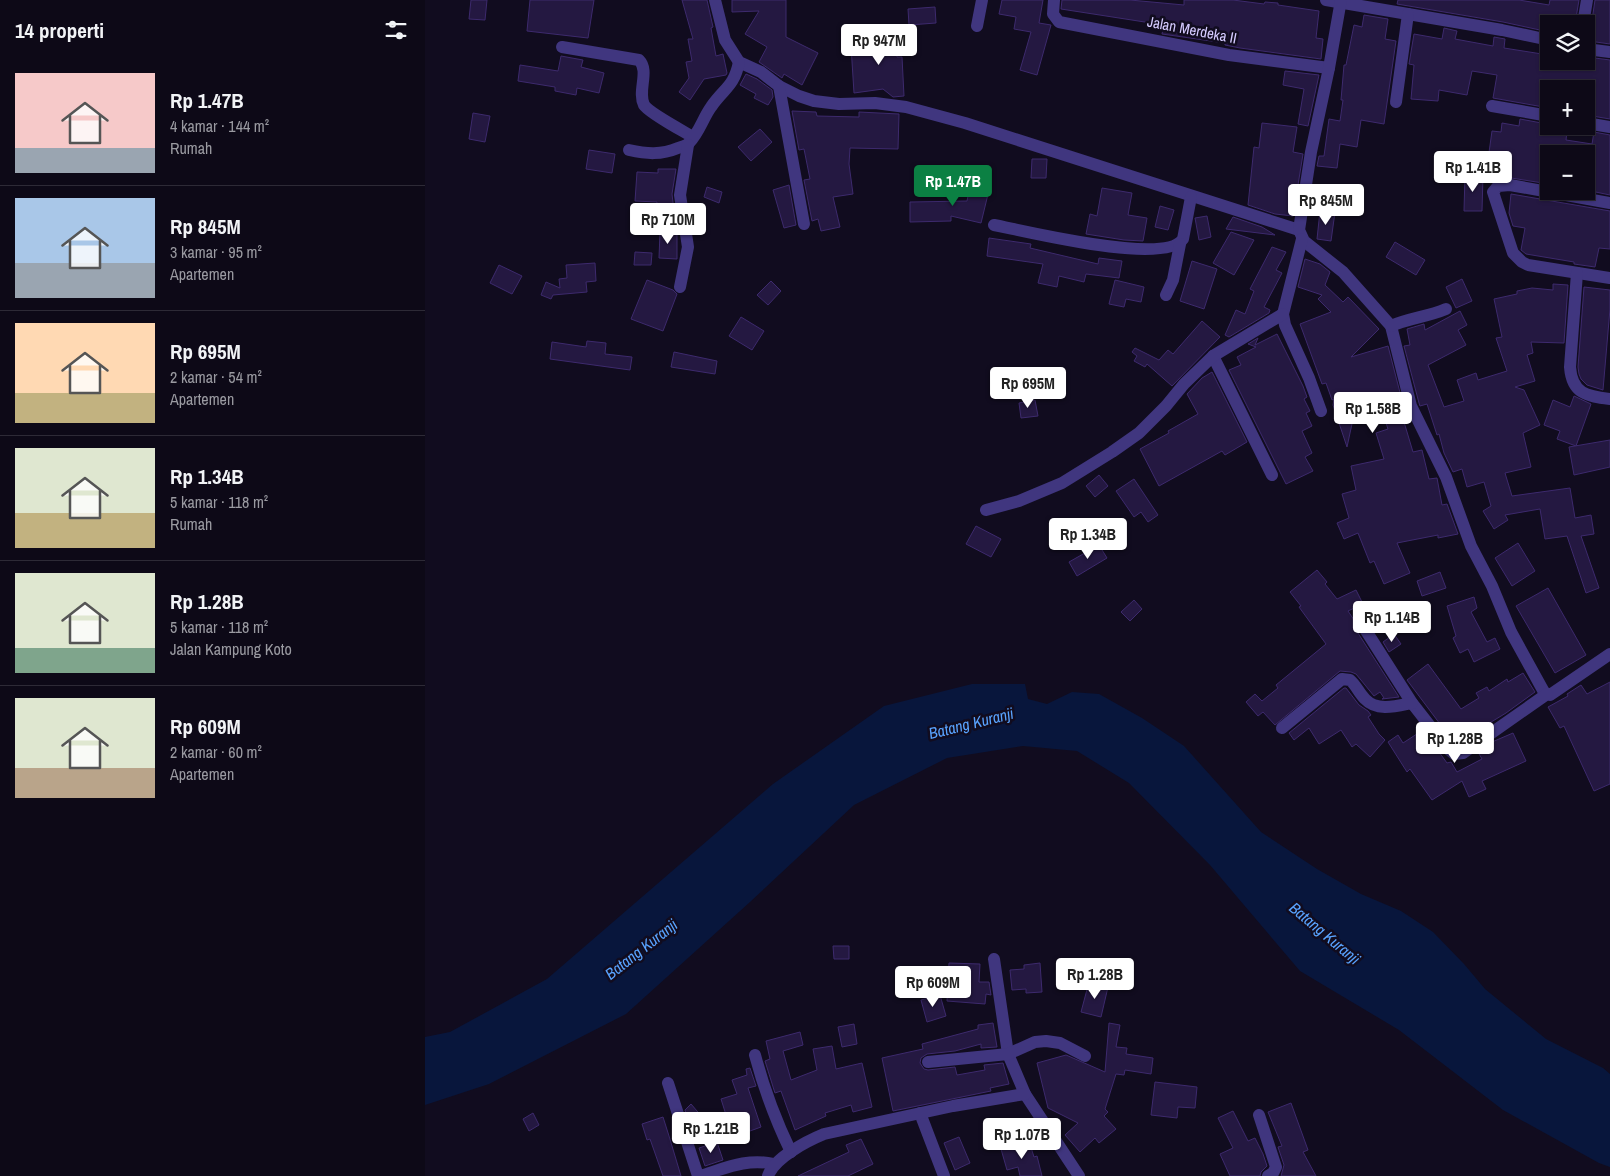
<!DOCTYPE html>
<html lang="id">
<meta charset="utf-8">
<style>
body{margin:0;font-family:"Archivo Narrow",sans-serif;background:#161220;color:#f1f3f6;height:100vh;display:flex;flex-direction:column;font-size:19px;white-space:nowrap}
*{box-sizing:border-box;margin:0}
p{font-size:16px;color:#9a9aa1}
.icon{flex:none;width:28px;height:28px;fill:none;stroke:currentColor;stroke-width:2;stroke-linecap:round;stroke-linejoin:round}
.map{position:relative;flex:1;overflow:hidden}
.drawer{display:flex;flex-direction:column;background:#0d0917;width:425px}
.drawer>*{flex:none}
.fabs{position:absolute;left:1115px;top:15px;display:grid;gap:10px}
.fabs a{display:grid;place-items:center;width:55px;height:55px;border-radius:0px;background:#0d0917;box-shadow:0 1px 4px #0004,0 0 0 1px #2d2a36;font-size:25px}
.price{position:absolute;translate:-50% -42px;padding:0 11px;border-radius:5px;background:#fff;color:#222;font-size:16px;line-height:32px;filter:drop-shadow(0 1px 2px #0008)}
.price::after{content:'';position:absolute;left:50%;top:30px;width:15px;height:11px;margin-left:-8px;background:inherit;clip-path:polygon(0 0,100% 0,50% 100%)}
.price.on{background:#0b8043;color:#fff}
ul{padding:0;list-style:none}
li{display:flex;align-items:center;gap:15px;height:125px;padding:0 15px}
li+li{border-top:1px solid #2d2a36}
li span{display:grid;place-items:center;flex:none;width:140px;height:100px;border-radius:0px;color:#555}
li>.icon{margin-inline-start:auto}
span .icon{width:60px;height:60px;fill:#fffc;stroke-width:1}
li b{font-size:21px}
h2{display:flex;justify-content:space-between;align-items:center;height:60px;padding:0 15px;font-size:21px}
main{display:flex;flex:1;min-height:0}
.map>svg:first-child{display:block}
.water{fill:#08163c}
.building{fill:#241841;stroke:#3d2a6d}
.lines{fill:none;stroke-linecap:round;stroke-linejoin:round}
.minor{stroke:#40367f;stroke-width:12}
.labels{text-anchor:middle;stroke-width:5;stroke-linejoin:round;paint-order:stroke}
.street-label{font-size:15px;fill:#d5cbff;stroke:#110c1f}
.water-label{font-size:16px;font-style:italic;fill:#59a3ff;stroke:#110c1f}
</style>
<main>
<section class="drawer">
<h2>14 properti<svg class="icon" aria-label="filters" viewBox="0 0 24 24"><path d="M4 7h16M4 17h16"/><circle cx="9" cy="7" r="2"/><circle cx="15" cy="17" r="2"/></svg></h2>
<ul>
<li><span style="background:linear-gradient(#f6c9c9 75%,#9aa5b1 0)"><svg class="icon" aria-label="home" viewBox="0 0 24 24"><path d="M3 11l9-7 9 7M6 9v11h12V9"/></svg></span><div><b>Rp 1.47B</b><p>4 kamar · 144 m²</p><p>Rumah</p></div></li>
<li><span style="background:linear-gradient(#a9c7e8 65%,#9aa5b1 0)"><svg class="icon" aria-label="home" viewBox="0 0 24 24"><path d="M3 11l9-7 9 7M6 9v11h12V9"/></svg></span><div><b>Rp 845M</b><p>3 kamar · 95 m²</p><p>Apartemen</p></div></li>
<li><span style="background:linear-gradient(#ffd9b3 70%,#c2b280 0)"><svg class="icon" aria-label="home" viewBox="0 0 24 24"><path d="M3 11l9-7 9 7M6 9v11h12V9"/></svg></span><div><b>Rp 695M</b><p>2 kamar · 54 m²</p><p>Apartemen</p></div></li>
<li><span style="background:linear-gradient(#dfe7d0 65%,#c2b280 0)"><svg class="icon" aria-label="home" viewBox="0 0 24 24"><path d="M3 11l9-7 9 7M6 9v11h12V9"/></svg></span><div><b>Rp 1.34B</b><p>5 kamar · 118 m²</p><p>Rumah</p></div></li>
<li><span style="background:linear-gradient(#dfe7d0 75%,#7fa58c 0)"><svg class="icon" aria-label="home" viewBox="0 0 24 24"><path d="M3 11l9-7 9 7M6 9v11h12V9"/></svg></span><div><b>Rp 1.28B</b><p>5 kamar · 118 m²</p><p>Jalan Kampung Koto</p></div></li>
<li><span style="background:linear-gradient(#dfe7d0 70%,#b9a48a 0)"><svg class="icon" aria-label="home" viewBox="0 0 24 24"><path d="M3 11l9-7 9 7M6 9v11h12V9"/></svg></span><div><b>Rp 609M</b><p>2 kamar · 60 m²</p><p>Apartemen</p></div></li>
</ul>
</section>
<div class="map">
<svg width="1185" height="1176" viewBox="0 0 1185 1176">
<rect width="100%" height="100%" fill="#110c1f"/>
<path class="water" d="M547 684H600L603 699 622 704 647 692 674 694 717 718 759 746 836 832 892 869 936 894 976 911 1008 932 1039 964 1060 989 1121 1039 1178 1068 1185 1074V1167L1174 1163 1078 1110 974 1030 875 971 785 865 704 783 652 751 598 746 522 758 429 805 325 902 201 1014 64 1084 0 1105V1037L25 1032 122 979 348 784 459 706Z"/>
<g class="building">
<path d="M46 0H62L60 20 44 19Z"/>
<path d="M105 0H169L163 38 102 31Z"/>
<path d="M257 0H282L288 27 286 28 291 56 298 54 302 73 301 75 279 79 265 100 254 92 264 78 261 62 267 61 263 39H268Z"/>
<path d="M307 0H361V37L393 53 377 85 359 74 357 78 334 62 342 47 320 34 334 11 307 12Z"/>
<path d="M577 0H618L614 23 626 25 612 75 595 70 606 32 589 29 591 17 574 14Z"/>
<path d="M637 0H705L759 5V0H808L839 4 840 2 853 3V5L894 11 891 38 898 39 896 59 815 48 800 45V43L737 34 739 25 636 9Z"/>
<path d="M973 0H1094L1124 5 1125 0H1154L1150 24H1124V32L1078 22 972 4Z"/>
<path d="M1170 0H1185V44L1164 41Z"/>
<path d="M510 7 511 23 484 25 483 9Z"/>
<path d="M939 15 963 19 960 39 971 41 959 124 936 120 932 147 915 144 912 168 892 166 894 156H899L904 119 915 121 918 100H916L919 65H921L929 25 937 27Z"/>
<path d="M470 27 472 57H477L479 96 468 97 458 89 429 93 426 46 455 44 454 28Z"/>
<path d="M1019 28 1032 31 1030 39 1068 46 1069 37 1080 39 1079 48 1117 54V56L1124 57V61H1161L1162 57 1185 60V119L1161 115V89H1124V108L1068 98 1072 75 1047 71 1042 95 1014 90 1013 101 986 99 989 65 984 64 989 34 1017 39Z"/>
<path d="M136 56 158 60 156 67 179 73 174 93 152 88 151 95 130 91V87L93 81 95 65 133 71Z"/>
<path d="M860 71 894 75 883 126 873 124 879 89 858 85Z"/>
<path d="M321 74 332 79 347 90 348 97 343 105 329 98 331 94 315 85Z"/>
<path d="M367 111 391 112 392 116 434 117V112L474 114 473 149 425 148 424 164 428 194 408 197 415 227 396 231 393 219 387 221 379 180 385 179 379 149 374 150Z"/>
<path d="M48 113 65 116 60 142 44 139Z"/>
<path d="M1095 119 1122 124 1121 128 1142 131 1141 140 1167 144 1169 132 1185 135V195L1161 190V154H1124V184L1061 174 1067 131 1076 132 1077 123 1094 126Z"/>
<path d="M837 123 872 127 868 152 878 154 868 216 850 214 823 205 829 147 834 148Z"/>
<path d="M335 129 347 142 326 161 313 147Z"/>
<path d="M164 150 190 154 187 173 161 169Z"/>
<path d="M607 159H622L621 178H606Z"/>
<path d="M233 169H251L247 194 249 211H231L232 202 210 201 212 172 233 173Z"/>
<path d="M1040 174 1058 175 1057 211H1039Z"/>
<path d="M546 181 565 186 556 223 526 216V221L485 222V202L542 201Z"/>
<path d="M364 185 371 225 359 228 348 190Z"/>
<path d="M282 187 297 192 294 203 279 197Z"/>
<path d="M677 188 707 193 703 215 722 218 718 241 699 240 661 234 665 214 672 216Z"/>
<path d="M1086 194 1185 211V249L1174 248 1170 267 1149 264V262L1101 254 1096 250 1100 228 1088 226 1084 213Z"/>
<path d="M735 206 749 210 743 230 730 227Z"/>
<path d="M895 211 910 212 906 241 892 239Z"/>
<path d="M782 216 786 237 774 240 770 218Z"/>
<path d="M808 217 837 227 850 235 801 229Z"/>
<path d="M235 232H252V259L234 258Z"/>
<path d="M806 232 829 240 809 275 788 263Z"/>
<path d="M564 238 606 244 605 248 673 264 674 258 697 261 694 278 661 274 659 282 634 276 632 287 613 283 618 264 562 256Z"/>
<path d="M970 242 1000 260 991 275 961 257Z"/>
<path d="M847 247 861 252 851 270 857 273 839 307 845 310 844 313 804 337 800 335 811 310 820 314 829 291 825 289Z"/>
<path d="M210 252 227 253 226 265H209Z"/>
<path d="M880 259 895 264 905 272 900 285 918 302 923 297 954 329 926 357 963 346 980 412 982 421 979 422 988 452 997 450 1004 479 1012 478 1017 505 1022 504 1033 534 1013 538V535L972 543 985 573 959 584 949 561 945 563 933 533 919 539 912 523 924 518 917 494 931 490 926 466 959 459 951 433 963 429 955 404 930 410 922 447 908 405 909 399 907 400 901 383 897 384 875 324 906 312 893 299 897 295 873 287Z"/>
<path d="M767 261 792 269 779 309 755 301Z"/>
<path d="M170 263 171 281 161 282 162 292 128 295 126 299 116 295 121 282 135 288 134 279 142 278 141 265Z"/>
<path d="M74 265 97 276 87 294 65 283Z"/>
<path d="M1037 279 1047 301 1031 308 1021 287Z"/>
<path d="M222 280 248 290 252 294 238 331 206 319Z"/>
<path d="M690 280 719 287 716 302 701 299 699 307 684 304Z"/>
<path d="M346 281 356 291 343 305 332 295Z"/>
<path d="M1128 284 1143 285 1139 343 1106 342 1108 353 1102 355 1110 381 1090 387 1099 390 1115 425 1098 433 1106 467 1080 473 1087 496 1145 488 1150 518 1166 515 1169 534 1156 536 1174 588 1161 593 1142 536 1120 539 1115 509 1080 515 1083 520 1069 529 1058 511 1066 506 1059 482 1042 487 1037 469 1028 472 1019 453 1014 434 1012 435 1002 404 995 406 994 403 979 346 985 345 982 329 999 324 1000 330 1035 311 1042 325 1033 330 1041 345 1003 365 1019 407 1039 401 1032 380 1051 373 1053 380 1082 371 1071 338 1077 337 1069 299 1092 294V291L1107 288 1128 290Z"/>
<path d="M1159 287 1185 290V309L1178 390 1162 385 1156 379 1154 374 1153 367Z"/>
<path d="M316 317 339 331 327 350 304 336Z"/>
<path d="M777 321 795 337 747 386 722 364 720 367 709 361 712 356 707 352 710 348 734 360 743 350 748 354Z"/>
<path d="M852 334 878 386 882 397 879 399 885 411 881 413 887 426 877 431 887 453 880 457 888 471 861 484 804 370 816 365 812 357 831 347 823 344 833 338 830 345Z"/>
<path d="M162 341 181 343 180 354 207 357 205 370 125 359 127 342 161 347Z"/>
<path d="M249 352 292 361 290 374 246 367Z"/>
<path d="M787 372 822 442 800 455 797 451 734 486 715 449 744 433 743 431 773 414 762 394 777 378Z"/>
<path d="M1149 396 1166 404 1151 446 1132 439 1135 431 1119 425 1128 400 1145 407Z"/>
<path d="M610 400 613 416 596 418 594 403Z"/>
<path d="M1185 440V467L1149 475 1144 447Z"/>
<path d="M674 475 683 486 670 497 661 486Z"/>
<path d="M709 479 733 515 723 522 716 512 709 517 691 491Z"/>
<path d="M551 526 576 539 566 557 541 544Z"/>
<path d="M1093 543 1110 571 1087 586 1070 558Z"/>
<path d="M674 545 682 558 652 576 644 562Z"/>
<path d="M892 570 902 582 900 584 912 599 931 590 938 604 923 611 931 623V630L974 697 957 699 959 698 955 692 949 696 931 674 926 672 915 671 850 725 838 712 833 716 821 702 830 694 837 701 853 688 851 685 901 644 874 607 876 606 865 592Z"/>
<path d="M1015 572 1021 588 997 596 992 581Z"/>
<path d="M1123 588 1161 655 1130 673 1091 606Z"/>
<path d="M1049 597 1052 608 1046 612 1062 642 1070 638 1075 649 1049 662 1043 649 1035 653 1028 638 1031 636 1022 606Z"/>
<path d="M709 600 717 609 705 621 696 612Z"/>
<path d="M969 634 976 644 964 652 958 642Z"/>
<path d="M1003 664 1036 709 1054 698 1051 693 1062 687 1064 691 1082 679 1083 682 1098 673 1110 692 1081 713 1030 744 982 680Z"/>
<path d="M1185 682V784L1169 791 1139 726 1135 728 1123 707 1143 696 1142 694 1156 685 1162 694Z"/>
<path d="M919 688H921L934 705 943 711 946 715 943 717 954 734 960 740 945 757 931 744 927 747 916 730 894 744 884 728 869 740 864 733Z"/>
<path d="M998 730 1022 763 1026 762 1032 772 1057 759 1053 752 1067 742 1088 733 1101 761 1057 781 1061 789 1044 797 1037 781 1007 800 985 769 982 772 963 742 973 735 978 743Z"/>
<path d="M408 946H424V959H409Z"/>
<path d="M524 963 555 964 554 982H564L566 995 561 994 560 1004 522 1001Z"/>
<path d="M615 963 617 992 601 993V989L587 990 585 970 599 969V965Z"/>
<path d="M664 982 683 987 676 1017 656 1012Z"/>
<path d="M515 995 521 1016 502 1022 496 1000Z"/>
<path d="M568 1023 572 1047 556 1048V1044L530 1051 502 1054 496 1058 495 1063 499 1069 503 1070 530 1067 532 1075 560 1070 559 1065 578 1063 584 1084 565 1088 566 1091 468 1111 457 1058 498 1049 497 1044 553 1029V1025Z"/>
<path d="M684 1023 695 1025 691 1047 702 1048 701 1054 728 1058 726 1074 700 1070 699 1075 691 1074 680 1109 683 1112 679 1116 691 1129 674 1143 670 1138 655 1152 640 1135 653 1123 623 1108 612 1063 641 1055 680 1072Z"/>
<path d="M429 1024 432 1044 417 1047 413 1027Z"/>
<path d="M375 1032 378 1045 358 1051 366 1080 392 1070 388 1049 407 1046 411 1069 437 1063 447 1107 428 1112 426 1105 400 1113 401 1116 370 1130 356 1091 350 1093 349 1090 340 1061 345 1059 341 1041Z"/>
<path d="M325 1068 331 1086 323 1088 336 1127 325 1131 324 1129 284 1143 263 1120 260 1110 266 1104 284 1125 302 1118 296 1099 312 1094 307 1080 322 1075 321 1069Z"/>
<path d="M730 1082 772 1087 770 1108 753 1107 752 1118 726 1115Z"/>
<path d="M866 1103 883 1150 878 1152 891 1176H856L859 1165 853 1147 857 1146 843 1112Z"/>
<path d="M808 1111 823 1141 830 1138 838 1154 842 1166 836 1172 835 1176H805L795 1154 808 1148 793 1118Z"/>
<path d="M108 1113 114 1125 104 1131 98 1119Z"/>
<path d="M238 1117 244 1136 256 1176H238L225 1139 222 1140 217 1124Z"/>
<path d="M534 1137 545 1163 530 1170 519 1143Z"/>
<path d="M436 1139 448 1164 423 1176H373L424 1152 421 1145Z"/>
<path d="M604 1141 609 1157 612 1156 617 1176H595L593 1167 582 1170 576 1149Z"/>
<path d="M292 1142 298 1160 280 1166 274 1148Z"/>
</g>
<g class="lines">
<g class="minor">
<path d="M290 0 300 40 314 62 336 72 354 86 374 96 389 101 414 104 450 103 481 107 540 123 874 230"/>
<path d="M629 0 628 14 634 22 804 55 904 68"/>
<path d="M901 0 1077 30 1124 40"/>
<path d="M916 0 904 68 886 152 874 230 879 241 918 272 966 326 986 406 1021 477 1046 546 1067 586 1086 632 1119 692 1125 695 1185 654"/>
<path d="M1158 24 1162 0"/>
<path d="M552 26 557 0"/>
<path d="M137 47 214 60C225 71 212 91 219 105 224 113 258 131 268 137"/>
<path d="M1161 49 1185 52"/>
<path d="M354 86 379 224"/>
<path d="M971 102 983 14"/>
<path d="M1067 106 1124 116"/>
<path d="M1161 123 1185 127"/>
<path d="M204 150C222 154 236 155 253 148 257 147 261 146 264 143 274 133 278 118 286 107 299 88 309 87 314 62"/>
<path d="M1185 203 1085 185 1073 186 1068 192 1088 253 1097 262 1103 265 1185 278"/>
<path d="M569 225C600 231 740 266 758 239L766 197"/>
<path d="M877 239 858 314 860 325 884 378 896 411"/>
<path d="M1152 273 1145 367C1147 394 1162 396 1185 399"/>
<path d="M255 287 263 247 255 195 263 145"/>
<path d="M741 295 748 280 755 244"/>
<path d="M966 326C984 318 1002 317 1021 309"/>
<path d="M788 356 847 475"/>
<path d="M561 510 594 501 637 483 687 452 714 433 741 406 759 384 788 356 858 314"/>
<path d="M938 626 987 703 1023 749 1029 754 1038 753 1122 694"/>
<path d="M857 728 917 679 925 680C931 685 934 693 940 699 952 712 972 706 987 703"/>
<path d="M569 959 583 1054 600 1094 654 1176"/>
<path d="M330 1055C339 1089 351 1121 366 1152"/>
<path d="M503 1062 583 1054 610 1042 621 1041 635 1043 660 1056"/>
<path d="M243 1083 273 1176"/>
<path d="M495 1113 519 1176"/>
<path d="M834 1115 851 1167 848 1173 843 1176"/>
<path d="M275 1176C301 1168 322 1158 349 1164"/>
<path d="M343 1176C349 1158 382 1141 399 1134L528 1106 600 1094"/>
</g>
</g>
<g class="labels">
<g class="street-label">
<text transform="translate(767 30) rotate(11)" y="5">Jalan Merdeka II</text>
</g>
<g class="water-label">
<text transform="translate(546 723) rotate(-14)" y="6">Batang Kuranji</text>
<text transform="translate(900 933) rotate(40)" y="6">Batang Kuranji</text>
<text transform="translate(216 949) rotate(-38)" y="6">Batang Kuranji</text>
</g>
</g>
</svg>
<div class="fabs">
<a><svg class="icon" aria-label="layers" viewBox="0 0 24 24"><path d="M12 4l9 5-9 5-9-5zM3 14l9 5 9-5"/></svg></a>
<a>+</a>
<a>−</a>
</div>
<b class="price" style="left:454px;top:66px">Rp 947M</b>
<b class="price" style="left:1048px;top:193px">Rp 1.41B</b>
<b class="price on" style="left:528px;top:207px">Rp 1.47B</b>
<b class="price" style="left:901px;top:226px">Rp 845M</b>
<b class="price" style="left:243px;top:245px">Rp 710M</b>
<b class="price" style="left:603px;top:409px">Rp 695M</b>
<b class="price" style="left:948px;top:434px">Rp 1.58B</b>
<b class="price" style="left:663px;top:560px">Rp 1.34B</b>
<b class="price" style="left:967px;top:643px">Rp 1.14B</b>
<b class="price" style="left:1030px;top:764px">Rp 1.28B</b>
<b class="price" style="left:670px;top:1000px">Rp 1.28B</b>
<b class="price" style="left:508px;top:1008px">Rp 609M</b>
<b class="price" style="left:286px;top:1154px">Rp 1.21B</b>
<b class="price" style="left:597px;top:1160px">Rp 1.07B</b>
</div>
</main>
